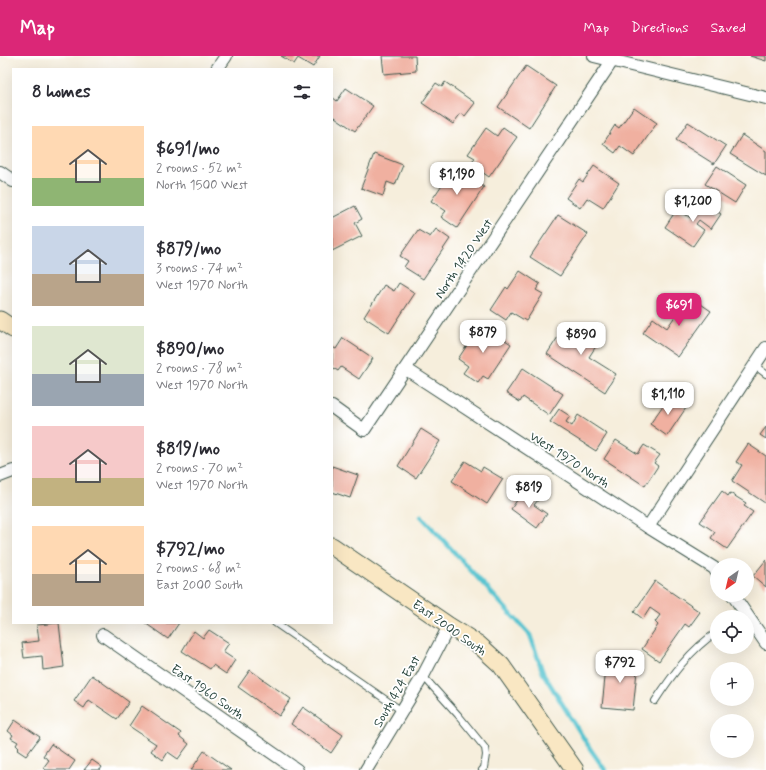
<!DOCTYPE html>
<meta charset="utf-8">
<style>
body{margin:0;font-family:Mynerve,sans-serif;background:#f7f7f7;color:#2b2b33;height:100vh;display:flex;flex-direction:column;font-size:15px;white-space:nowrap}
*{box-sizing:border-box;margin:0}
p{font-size:13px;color:#7c7c81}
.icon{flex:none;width:22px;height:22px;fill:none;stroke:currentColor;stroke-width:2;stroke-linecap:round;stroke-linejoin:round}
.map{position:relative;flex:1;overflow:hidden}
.panel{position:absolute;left:12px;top:12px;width:321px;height:556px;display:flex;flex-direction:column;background:#fff;border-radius:0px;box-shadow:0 4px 16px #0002}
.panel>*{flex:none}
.needle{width:26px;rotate:214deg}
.fabs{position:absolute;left:710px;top:502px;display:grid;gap:8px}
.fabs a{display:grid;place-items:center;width:44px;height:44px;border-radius:50%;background:#fff;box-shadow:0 4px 16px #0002;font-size:20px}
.price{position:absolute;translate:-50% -34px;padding:0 9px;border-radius:8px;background:#fff;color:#222;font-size:13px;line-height:26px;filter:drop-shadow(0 1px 2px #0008)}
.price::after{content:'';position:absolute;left:50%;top:24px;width:12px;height:9px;margin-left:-6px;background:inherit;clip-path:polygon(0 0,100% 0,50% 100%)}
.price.selected{background:#db2777;color:#fff}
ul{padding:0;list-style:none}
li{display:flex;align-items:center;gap:12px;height:100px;padding:0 20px}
li span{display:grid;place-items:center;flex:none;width:112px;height:80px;border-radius:0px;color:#555}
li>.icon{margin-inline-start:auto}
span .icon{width:48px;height:48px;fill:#fffc;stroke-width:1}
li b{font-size:17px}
h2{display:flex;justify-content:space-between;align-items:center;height:48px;padding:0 20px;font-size:17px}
header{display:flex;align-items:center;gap:24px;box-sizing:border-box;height:56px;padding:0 20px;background:#db2777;color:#fff}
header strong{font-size:19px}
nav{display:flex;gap:22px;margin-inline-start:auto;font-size:14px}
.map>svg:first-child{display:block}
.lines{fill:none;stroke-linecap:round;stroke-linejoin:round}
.stream{stroke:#58c4d0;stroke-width:4.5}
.building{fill:#f0b0a0}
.lane-casing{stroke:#3f584d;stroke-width:8}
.street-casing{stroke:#3f584d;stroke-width:14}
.secondary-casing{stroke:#3f584d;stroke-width:19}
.lane{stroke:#fff;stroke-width:6}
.street{stroke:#fff;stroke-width:12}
.secondary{stroke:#f9e7c3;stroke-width:17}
.labels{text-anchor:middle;stroke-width:3.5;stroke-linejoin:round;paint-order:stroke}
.street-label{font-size:13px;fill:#1f3d34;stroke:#fff}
</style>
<header>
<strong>Map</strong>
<nav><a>Map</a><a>Directions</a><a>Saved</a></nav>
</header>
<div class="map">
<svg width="766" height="714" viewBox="0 0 766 714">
<rect width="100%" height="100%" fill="#fff"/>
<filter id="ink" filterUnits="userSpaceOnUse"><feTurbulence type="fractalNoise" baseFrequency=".025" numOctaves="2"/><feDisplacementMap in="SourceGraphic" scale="8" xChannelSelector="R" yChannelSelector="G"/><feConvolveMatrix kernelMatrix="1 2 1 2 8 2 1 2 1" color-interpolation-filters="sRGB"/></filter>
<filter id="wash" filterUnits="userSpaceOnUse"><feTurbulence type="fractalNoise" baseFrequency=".012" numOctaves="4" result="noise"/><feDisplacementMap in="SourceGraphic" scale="16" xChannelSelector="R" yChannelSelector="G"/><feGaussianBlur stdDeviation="0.9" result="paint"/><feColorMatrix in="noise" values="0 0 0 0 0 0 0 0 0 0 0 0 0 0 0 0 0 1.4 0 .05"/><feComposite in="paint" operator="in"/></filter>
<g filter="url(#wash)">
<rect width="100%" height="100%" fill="#f6eedc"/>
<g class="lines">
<path class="stream" d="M421 460 530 579 543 617 591 694 605 714"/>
</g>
<g id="blocks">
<g class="building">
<path d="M281 0H320L313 11 298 2 294 8Z"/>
<path d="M382 0H415L416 15 384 18Z"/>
<path d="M750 0H766V5Z"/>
<path d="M526 10 556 30 529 72 498 51Z"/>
<path d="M445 26 475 47 465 60 461 57 453 68 422 47 436 27 442 31Z"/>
<path d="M346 32 373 50 355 75 332 59V41L337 45Z"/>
<path d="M634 51 657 67 634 100 620 90 615 97 603 88 615 69 619 72Z"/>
<path d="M688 66 726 90 714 108 676 84Z"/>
<path d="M503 71 517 81 489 121 471 108 475 102 468 98 486 72 497 80Z"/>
<path d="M742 79 766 95V120L730 98Z"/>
<path d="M374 98 403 109 395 129 387 126 383 140 361 132Z"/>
<path d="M594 110 619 127 603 152 587 142 580 152 566 142 579 123 583 126Z"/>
<path d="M717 110 746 129 735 147 705 128Z"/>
<path d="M454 111 484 131 457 172 441 161 446 155 431 145Z"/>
<path d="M702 145 721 158 711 173 699 164 696 168 704 174 693 190 665 171 677 153 691 162Z"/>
<path d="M355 150 362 163 355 167 362 180 332 195V162Z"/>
<path d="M558 159 588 178 560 220 530 201Z"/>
<path d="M436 173 450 183 423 223 404 211 408 205 400 200 418 174 430 181Z"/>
<path d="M520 215 540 228 536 234 543 238 526 265 511 256 506 264 491 254 506 231 508 233Z"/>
<path d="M399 227 415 237 389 277 364 261 384 229 394 235Z"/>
<path d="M689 240 711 255 678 301 643 277 653 262 667 272Z"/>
<path d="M567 267 585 278 588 272 602 281 589 301 616 318 605 336 547 298Z"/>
<path d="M481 268 511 288 488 323 483 320 478 327 463 317 468 310 458 303Z"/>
<path d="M343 282 373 302 359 323 341 311 338 315 332 311V291L336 293Z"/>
<path d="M523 312 563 338 549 359 523 341 520 346 506 337Z"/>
<path d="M669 341 686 352 667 380 650 368Z"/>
<path d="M559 353 570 360 566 366 572 370 578 359 607 378 596 395 550 366Z"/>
<path d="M766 371V383L760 379Z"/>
<path d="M421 373 440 385 416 422 398 410Z"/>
<path d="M616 384 638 398 644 389 660 399 654 407 658 410 645 430 604 403Z"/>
<path d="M748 388 766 400V445L765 447 732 425 742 409 736 406Z"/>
<path d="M465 405 481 415 483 411 503 423 487 448 452 425Z"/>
<path d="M332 410 358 419 350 442 332 436Z"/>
<path d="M524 434 538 444 534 449 547 458 537 472 511 453Z"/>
<path d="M722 435 728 440 730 437 746 447 744 450 753 456 727 493 711 482 715 476 700 466Z"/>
<path d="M766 504V531L753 520Z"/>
<path d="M655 525 700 556 689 571 685 568 659 605 642 593 658 569 655 566 660 559 650 552 643 563 634 556Z"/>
<path d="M59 567 64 611 43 614 42 600 24 602 22 587 39 585 37 569Z"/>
<path d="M145 567H179L168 583Z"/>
<path d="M209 574 229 587 223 596 235 604 226 618 213 609 210 613 182 595 194 575 203 582Z"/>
<path d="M607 602 638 605 633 654 602 651Z"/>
<path d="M250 614 291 643 279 660 238 631Z"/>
<path d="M92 619 129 646 117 663 89 644 84 652 74 645Z"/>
<path d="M142 650 181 677 179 680 189 688 178 703 168 696 163 704 151 695 156 688 129 670Z"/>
<path d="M303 651 343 679 331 697 291 668Z"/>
<path d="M15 664 40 681 26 700 17 694 19 692 16 689 18 686 11 682 13 679 8 675Z"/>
<path d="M51 688 75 705 69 714H46L43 712 49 704 43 700Z"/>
<path d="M204 695 231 714H191Z"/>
<path d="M92 704 102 711 100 714H84Z"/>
</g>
</g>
</g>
<g filter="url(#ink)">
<use href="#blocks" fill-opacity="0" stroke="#3f584d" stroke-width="1"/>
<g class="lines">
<defs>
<g id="lane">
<path d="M754 309 766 318"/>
<path d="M275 567 402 655"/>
<path d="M423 620 459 660 485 692 486 699 484 712 482 714"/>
<path d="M655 645C672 619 690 594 717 576"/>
</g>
<g id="street">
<path d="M594 0 766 42"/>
<path d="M217 13 226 0"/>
<path d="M0 116 13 125"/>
<path d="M406 313 648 471 714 512 717 517"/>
<path d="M332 351 364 374 612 5"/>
<path d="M0 420 13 415"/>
<path d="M648 471 766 292"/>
<path d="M733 539 766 587"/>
<path d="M103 579 297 714"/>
<path d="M366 714 423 620 449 570"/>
</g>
<g id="secondary">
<path d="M0 264 13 273"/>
<path d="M332 490 449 570 478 588 501 609 575 714"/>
</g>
</defs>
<use href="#lane" class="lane-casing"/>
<use href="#street" class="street-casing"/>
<use href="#secondary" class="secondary-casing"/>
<use href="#lane" class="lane"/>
<use href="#street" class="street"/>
<use href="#secondary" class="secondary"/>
</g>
</g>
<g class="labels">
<g class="street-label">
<text transform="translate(463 202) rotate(-56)" y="5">North 1420 West</text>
<text transform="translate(570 403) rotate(33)" y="5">West 1970 North</text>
<text transform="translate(450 571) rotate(35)" y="5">East 2000 South</text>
<text transform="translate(208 635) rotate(35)" y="5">East 1960 South</text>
<text transform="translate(396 635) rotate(-60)" y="5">South 424 East</text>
</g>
</g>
</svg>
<div class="fabs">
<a><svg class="needle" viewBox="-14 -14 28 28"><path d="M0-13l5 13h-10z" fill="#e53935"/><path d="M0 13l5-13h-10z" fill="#7c7c81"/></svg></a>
<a><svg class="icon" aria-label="locate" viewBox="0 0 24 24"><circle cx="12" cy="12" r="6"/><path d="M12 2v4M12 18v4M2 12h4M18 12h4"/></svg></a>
<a>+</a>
<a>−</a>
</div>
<b class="price" style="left:457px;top:140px">$1,190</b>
<b class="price" style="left:693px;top:167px">$1,200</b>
<b class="price selected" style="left:679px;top:271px">$691</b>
<b class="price" style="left:483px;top:298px">$879</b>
<b class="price" style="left:581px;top:300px">$890</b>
<b class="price" style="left:668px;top:360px">$1,110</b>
<b class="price" style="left:529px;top:453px">$819</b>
<b class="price" style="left:620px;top:628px">$792</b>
<section class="panel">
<h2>8 homes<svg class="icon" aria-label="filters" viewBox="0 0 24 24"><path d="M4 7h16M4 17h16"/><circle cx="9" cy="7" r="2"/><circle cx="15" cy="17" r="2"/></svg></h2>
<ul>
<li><span style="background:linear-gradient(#ffd9b3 65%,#8fb573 0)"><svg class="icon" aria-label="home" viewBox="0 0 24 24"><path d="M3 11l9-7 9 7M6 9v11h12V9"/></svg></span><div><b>$691/mo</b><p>2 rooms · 52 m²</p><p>North 1500 West</p></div></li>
<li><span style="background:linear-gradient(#c9d6e8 60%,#b9a48a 0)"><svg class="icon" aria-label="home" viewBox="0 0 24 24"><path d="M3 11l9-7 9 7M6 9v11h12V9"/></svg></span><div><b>$879/mo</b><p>3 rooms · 74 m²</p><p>West 1970 North</p></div></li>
<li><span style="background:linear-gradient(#dfe7d0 60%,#9aa5b1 0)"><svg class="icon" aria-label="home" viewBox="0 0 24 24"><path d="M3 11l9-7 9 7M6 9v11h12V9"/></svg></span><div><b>$890/mo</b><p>2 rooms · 78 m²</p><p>West 1970 North</p></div></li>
<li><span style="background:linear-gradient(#f6c9c9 65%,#c2b280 0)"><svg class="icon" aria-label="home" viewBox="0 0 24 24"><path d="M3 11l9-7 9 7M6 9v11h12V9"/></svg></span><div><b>$819/mo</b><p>2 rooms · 70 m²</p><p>West 1970 North</p></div></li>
<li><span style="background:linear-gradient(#ffd9b3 60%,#b9a48a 0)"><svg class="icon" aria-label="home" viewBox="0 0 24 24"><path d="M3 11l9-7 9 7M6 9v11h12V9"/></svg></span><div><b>$792/mo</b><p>2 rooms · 68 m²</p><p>East 2000 South</p></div></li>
</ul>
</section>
</div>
